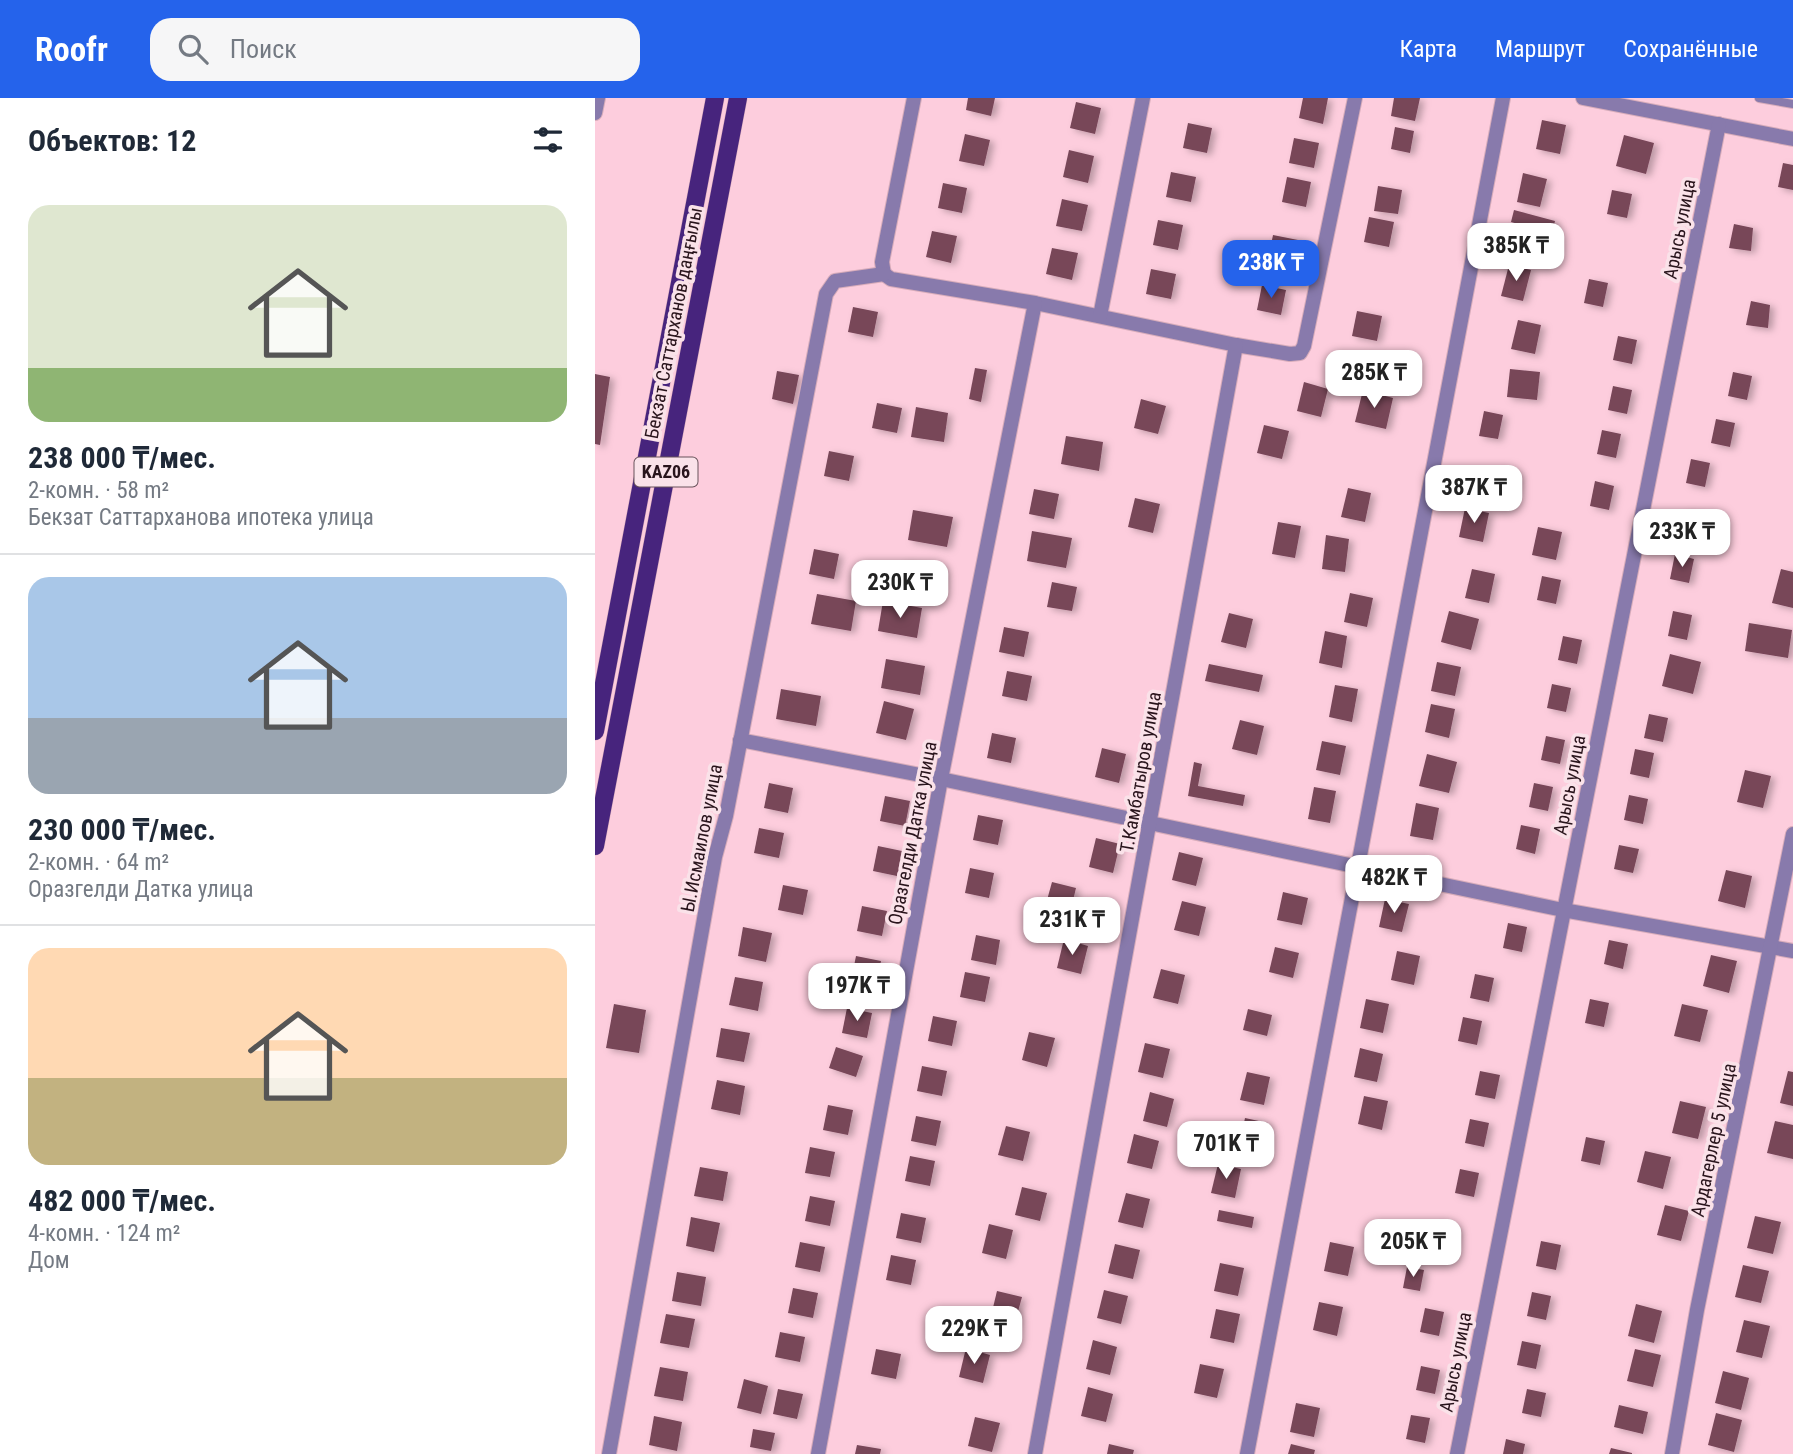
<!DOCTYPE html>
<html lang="ru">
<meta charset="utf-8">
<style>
body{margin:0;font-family:"Roboto Condensed",sans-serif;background:#f6f6f7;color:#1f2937;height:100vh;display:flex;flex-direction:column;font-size:26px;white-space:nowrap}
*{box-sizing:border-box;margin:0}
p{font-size:23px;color:#747a83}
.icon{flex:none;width:38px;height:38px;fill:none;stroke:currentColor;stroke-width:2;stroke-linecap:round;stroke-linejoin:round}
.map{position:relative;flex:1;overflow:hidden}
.side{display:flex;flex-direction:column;background:#fff;width:595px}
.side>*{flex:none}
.price{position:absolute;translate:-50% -60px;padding:0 16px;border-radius:14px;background:#fff;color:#222;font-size:23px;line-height:46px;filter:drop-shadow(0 2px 4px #0008)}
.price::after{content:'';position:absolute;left:50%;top:42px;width:21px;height:16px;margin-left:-10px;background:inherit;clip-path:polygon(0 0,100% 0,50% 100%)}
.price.current{background:#2563eb;color:#fff}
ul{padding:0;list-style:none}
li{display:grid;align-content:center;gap:14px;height:371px;padding:0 28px}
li+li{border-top:2px solid #e0e1e3}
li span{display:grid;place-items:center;height:217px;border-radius:21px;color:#555}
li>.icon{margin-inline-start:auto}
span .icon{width:126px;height:126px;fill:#fffc;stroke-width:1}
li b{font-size:30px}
h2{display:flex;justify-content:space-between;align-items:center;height:84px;padding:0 28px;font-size:30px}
header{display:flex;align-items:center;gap:42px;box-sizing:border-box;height:98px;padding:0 35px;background:#2563eb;color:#fff}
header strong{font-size:33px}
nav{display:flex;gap:38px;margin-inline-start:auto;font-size:24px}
.search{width:490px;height:63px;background:#f6f6f7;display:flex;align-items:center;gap:18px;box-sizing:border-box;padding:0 24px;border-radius:21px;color:#747a83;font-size:26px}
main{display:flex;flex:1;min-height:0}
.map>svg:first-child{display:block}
.building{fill:#784659;filter:url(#shadow)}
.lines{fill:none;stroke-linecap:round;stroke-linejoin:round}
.lane-casing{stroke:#d7acba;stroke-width:10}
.street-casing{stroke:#d7acba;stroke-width:16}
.primary-casing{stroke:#d7acba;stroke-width:19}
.lane{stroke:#887aac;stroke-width:8}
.street{stroke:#887aac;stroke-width:14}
.primary{stroke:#47247d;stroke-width:18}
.labels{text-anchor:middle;stroke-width:7;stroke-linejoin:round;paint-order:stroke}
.shield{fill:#fae2e9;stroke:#68525a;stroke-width:2}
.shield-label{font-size:18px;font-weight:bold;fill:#29141c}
.street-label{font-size:19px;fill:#29141c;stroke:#fae2e9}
</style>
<header>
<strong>Roofr</strong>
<div class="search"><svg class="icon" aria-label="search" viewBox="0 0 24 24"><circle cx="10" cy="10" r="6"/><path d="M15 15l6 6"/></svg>Поиск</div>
<nav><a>Карта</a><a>Маршрут</a><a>Сохранённые</a></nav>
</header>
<main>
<section class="side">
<h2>Объектов: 12<svg class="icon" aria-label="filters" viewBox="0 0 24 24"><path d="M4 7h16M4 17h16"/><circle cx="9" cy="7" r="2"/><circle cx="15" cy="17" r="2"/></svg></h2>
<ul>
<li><span style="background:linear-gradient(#dfe7d0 75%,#8fb573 0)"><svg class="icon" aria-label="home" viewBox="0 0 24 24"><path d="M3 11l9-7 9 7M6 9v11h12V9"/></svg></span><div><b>238 000 ₸/мес.</b><p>2-комн. · 58 m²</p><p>Бекзат Саттарханова ипотека улица</p></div></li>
<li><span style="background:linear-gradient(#a9c7e8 65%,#9aa5b1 0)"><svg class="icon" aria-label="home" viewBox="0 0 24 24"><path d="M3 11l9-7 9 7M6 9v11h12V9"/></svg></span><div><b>230 000 ₸/мес.</b><p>2-комн. · 64 m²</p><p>Оразгелди Датка улица</p></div></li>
<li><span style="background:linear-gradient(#ffd9b3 60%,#c2b280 0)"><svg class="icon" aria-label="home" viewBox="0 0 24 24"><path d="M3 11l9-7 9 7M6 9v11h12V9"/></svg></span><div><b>482 000 ₸/мес.</b><p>4-комн. · 124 m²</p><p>Дом</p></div></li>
</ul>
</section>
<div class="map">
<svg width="1198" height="1356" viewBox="0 0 1198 1356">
<defs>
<filter id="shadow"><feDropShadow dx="4.5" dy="2.5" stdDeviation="3.5" flood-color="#0004"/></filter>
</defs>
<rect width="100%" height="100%" fill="#fdcddd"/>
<g class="building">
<path d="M373 0H400L396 18 371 12Z"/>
<path d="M708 0H733L728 26 704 20Z"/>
<path d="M799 0H825L820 23 796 18Z"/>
<path d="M481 4 506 10 500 36 475 30Z"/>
<path d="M947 22 971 27 965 56 941 51Z"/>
<path d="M593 25 617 30 612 55 588 50Z"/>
<path d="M800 29 819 33 815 55 796 51Z"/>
<path d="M370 36 395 42 389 68 364 63Z"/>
<path d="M1029 37 1059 45 1051 76 1021 68Z"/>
<path d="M699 40 724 45 719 70 694 65Z"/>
<path d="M474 52 499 58 493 85 468 79Z"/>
<path d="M1188 65 1198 67V92L1183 89Z"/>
<path d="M576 74 601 79 596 104 571 99Z"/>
<path d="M928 75 952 81 945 109 922 104Z"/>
<path d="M692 79 716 84 711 109 687 104Z"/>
<path d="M348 85 372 90 367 115 343 110Z"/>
<path d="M783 88 807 92 803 116 779 113Z"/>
<path d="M1017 92 1037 96 1032 120 1012 116Z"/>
<path d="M467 101 493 107 487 133 461 128Z"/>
<path d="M919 112 960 123 957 135 916 124Z"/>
<path d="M774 119 799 124 794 149 769 144Z"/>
<path d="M563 122 588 127 583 152 558 147Z"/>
<path d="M1139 126 1158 130 1156 153 1134 150Z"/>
<path d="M337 133 362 138 356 165 331 159Z"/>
<path d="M678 137 703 142 698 167 673 162Z"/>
<path d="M457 150 483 155 477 182 451 176Z"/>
<path d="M914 167 936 172 928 203 906 198Z"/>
<path d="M556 171 581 176 576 201 551 196Z"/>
<path d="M994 181 1013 185 1008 209 989 205Z"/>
<path d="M667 187 691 192 686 217 662 212Z"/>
<path d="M1156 203 1175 207 1173 230 1151 227Z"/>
<path d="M258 209 283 214 278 239 253 234Z"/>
<path d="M762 213 787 218 782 243 757 238Z"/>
<path d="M923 222 946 227 940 256 916 251Z"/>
<path d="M1023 238 1042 242 1037 266 1018 262Z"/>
<path d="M380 270 392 272 386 304 374 301Z"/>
<path d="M915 271 945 274 942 302 912 299Z"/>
<path d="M182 273 204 277 198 306 177 301Z"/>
<path d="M1138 274 1157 278 1152 302 1133 298Z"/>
<path d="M0 276 15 279 5 347 0 346Z"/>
<path d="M709 284 733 291 726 319 702 313Z"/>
<path d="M1018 288 1037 292 1032 316 1013 312Z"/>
<path d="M768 292 798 300 791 331 760 324Z"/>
<path d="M546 301 571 308 563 336 539 330Z"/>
<path d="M282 305 307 310 302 335 277 330Z"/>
<path d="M321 309 353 315 349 344 316 339Z"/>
<path d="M889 313 908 317 903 341 884 338Z"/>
<path d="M1121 321 1140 325 1135 349 1116 345Z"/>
<path d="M669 327 694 333 687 361 662 355Z"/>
<path d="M1007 332 1026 336 1021 360 1002 356Z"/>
<path d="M471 338 508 344 504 373 466 366Z"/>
<path d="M234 353 259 358 254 383 229 378Z"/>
<path d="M1096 361 1115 365 1110 389 1091 385Z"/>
<path d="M904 371 923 375 918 399 899 395Z"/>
<path d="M1000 383 1019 388 1014 412 995 408Z"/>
<path d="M753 390 776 395 770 424 746 419Z"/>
<path d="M439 391 464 396 459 421 434 416Z"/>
<path d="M540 400 565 406 558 435 533 429Z"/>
<path d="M870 410 894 415 888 444 864 439Z"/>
<path d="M318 412 358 419 352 449 313 442Z"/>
<path d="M1090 412 1109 416 1104 441 1085 437Z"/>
<path d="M683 424 706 428 700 460 677 456Z"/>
<path d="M943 429 967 434 961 462 937 457Z"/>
<path d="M437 433 477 440 471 470 432 463Z"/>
<path d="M731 437 754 441 750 474 727 471Z"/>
<path d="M219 451 244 456 239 481 214 476Z"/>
<path d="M1080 456 1099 461 1094 485 1075 481Z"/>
<path d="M308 463 347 469 342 499 302 492Z"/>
<path d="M877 471 900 476 894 505 870 500Z"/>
<path d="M1186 471 1198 474V510L1177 505Z"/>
<path d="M947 478 966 482 961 506 942 502Z"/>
<path d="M457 484 482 489 477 513 452 509Z"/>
<path d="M755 495 778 500 772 529 749 524Z"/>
<path d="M222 496 261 503 256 533 216 526Z"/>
<path d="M288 503 327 510 322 540 283 533Z"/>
<path d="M854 513 884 521 876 552 846 544Z"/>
<path d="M1078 513 1097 517 1092 542 1073 538Z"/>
<path d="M634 515 658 521 651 550 626 544Z"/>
<path d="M1154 525 1197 532 1193 560 1150 553Z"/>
<path d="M409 529 434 534 429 559 404 554Z"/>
<path d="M730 533 752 538 747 570 724 565Z"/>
<path d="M968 538 987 542 982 566 963 562Z"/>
<path d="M1075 556 1106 564 1098 596 1067 588Z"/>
<path d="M291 561 330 568 325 597 286 590Z"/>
<path d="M842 564 866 569 860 598 836 593Z"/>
<path d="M614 566 668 577 664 594 610 583Z"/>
<path d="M412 573 437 578 432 603 407 598Z"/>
<path d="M957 586 976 590 971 614 952 610Z"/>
<path d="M740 587 763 591 757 624 734 619Z"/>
<path d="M186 591 226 598 221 628 181 621Z"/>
<path d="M289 603 319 611 311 642 281 635Z"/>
<path d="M836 606 860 611 854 640 830 634Z"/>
<path d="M1054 616 1073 620 1068 644 1049 640Z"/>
<path d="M645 622 669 628 662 657 637 651Z"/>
<path d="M397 635 421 640 416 665 392 660Z"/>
<path d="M951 638 970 642 965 666 946 662Z"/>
<path d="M727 643 751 648 745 677 721 672Z"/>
<path d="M507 650 531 656 524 685 500 679Z"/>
<path d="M1040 651 1059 655 1054 680 1035 676Z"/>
<path d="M832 656 862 664 854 695 824 688Z"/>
<path d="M599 664 607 666 603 688 650 697 648 708 593 698Z"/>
<path d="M1150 672 1176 678 1168 710 1142 704Z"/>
<path d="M174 685 198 690 193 715 169 710Z"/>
<path d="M939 685 958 689 953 713 934 709Z"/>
<path d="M719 689 741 693 735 725 713 721Z"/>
<path d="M1034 697 1053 701 1048 726 1029 722Z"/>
<path d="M290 698 315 703 310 728 285 723Z"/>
<path d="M821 705 844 710 838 742 815 738Z"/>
<path d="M383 717 408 722 403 747 378 742Z"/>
<path d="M926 727 945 731 940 756 921 751Z"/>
<path d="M164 730 189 735 184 760 159 755Z"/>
<path d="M501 740 525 746 518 775 494 769Z"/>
<path d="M1024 747 1044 751 1038 775 1019 771Z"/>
<path d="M283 748 307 753 302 778 278 773Z"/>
<path d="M584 754 608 760 601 788 577 782Z"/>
<path d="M375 770 399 775 394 800 370 795Z"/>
<path d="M1131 772 1157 778 1150 810 1123 803Z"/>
<path d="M457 784 481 790 474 819 449 813Z"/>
<path d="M188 787 213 792 208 817 183 812Z"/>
<path d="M688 794 713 800 707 827 682 822Z"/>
<path d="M790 801 814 806 807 834 784 829Z"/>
<path d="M587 803 611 809 604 838 579 832Z"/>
<path d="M267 808 292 813 287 838 262 833Z"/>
<path d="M913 825 932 829 927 854 908 850Z"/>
<path d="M148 829 177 835 171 864 143 858Z"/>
<path d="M381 837 405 842 401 867 376 862Z"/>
<path d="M469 841 493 848 486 876 462 870Z"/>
<path d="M1014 842 1033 846 1028 871 1009 866Z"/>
<path d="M680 849 704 855 698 880 674 874Z"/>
<path d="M802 853 825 858 819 887 796 882Z"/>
<path d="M1116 857 1142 863 1134 895 1108 888Z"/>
<path d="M261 858 286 863 281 888 256 883Z"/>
<path d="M566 871 590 877 583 906 558 900Z"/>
<path d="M370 874 395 879 390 904 365 899Z"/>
<path d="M880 876 899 880 894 904 875 900Z"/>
<path d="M140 879 168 884 163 913 134 907Z"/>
<path d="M771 901 794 906 788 935 765 930Z"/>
<path d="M995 901 1014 905 1009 929 990 925Z"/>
<path d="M19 906 51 912 44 955 11 950Z"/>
<path d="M1087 906 1113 912 1105 944 1079 938Z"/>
<path d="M252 910 277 915 272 940 247 935Z"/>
<path d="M653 911 677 917 672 938 648 932Z"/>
<path d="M338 918 362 923 357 948 333 943Z"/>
<path d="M868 919 887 923 882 947 863 943Z"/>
<path d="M126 930 155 935 149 964 121 959Z"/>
<path d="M434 934 460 940 452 969 427 962Z"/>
<path d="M550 945 575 951 568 980 543 974Z"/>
<path d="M241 949 268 958 261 979 234 970Z"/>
<path d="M765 950 788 956 782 984 759 979Z"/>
<path d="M327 968 352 973 347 998 322 993Z"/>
<path d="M885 973 905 977 900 1001 880 997Z"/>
<path d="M1193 973 1198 974V1008L1185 1005Z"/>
<path d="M652 974 675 979 669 1007 645 1002Z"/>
<path d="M122 982 150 988 145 1017 116 1011Z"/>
<path d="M555 994 579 1001 572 1029 548 1023Z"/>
<path d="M769 998 793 1003 787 1032 763 1026Z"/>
<path d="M1085 1003 1111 1009 1103 1041 1077 1035Z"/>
<path d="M233 1007 258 1012 253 1037 228 1032Z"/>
<path d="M321 1018 346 1023 341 1048 316 1043Z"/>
<path d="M650 1020 673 1025 667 1054 644 1049Z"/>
<path d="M875 1021 894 1025 889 1049 870 1045Z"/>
<path d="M1180 1023 1198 1027V1061L1172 1055Z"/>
<path d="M411 1028 435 1034 428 1063 403 1057Z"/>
<path d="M539 1036 564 1043 557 1071 532 1065Z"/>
<path d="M991 1039 1010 1043 1005 1067 986 1063Z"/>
<path d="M215 1049 240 1054 235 1079 210 1075Z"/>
<path d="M1050 1053 1076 1059 1068 1091 1042 1084Z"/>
<path d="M315 1058 340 1063 335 1088 310 1083Z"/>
<path d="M623 1066 646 1071 640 1100 616 1095Z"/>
<path d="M105 1069 133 1074 128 1103 99 1098Z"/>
<path d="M865 1071 884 1075 879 1099 860 1095Z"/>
<path d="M427 1089 452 1095 445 1123 420 1117Z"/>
<path d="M531 1095 555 1101 548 1130 523 1124Z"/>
<path d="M215 1098 240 1103 235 1128 210 1123Z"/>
<path d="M1070 1107 1094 1113 1086 1143 1062 1137Z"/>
<path d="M624 1112 659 1119 657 1130 622 1123Z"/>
<path d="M306 1115 331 1120 326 1145 301 1140Z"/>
<path d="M1160 1118 1186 1124 1178 1156 1152 1150Z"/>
<path d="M96 1119 125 1125 119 1154 91 1148Z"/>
<path d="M842 1125 861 1129 856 1153 837 1149Z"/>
<path d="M394 1126 418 1132 411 1161 387 1155Z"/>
<path d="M946 1143 966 1147 961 1172 941 1168Z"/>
<path d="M205 1144 230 1149 225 1174 200 1169Z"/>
<path d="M735 1144 759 1149 753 1178 729 1173Z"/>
<path d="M520 1146 545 1152 538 1181 513 1175Z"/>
<path d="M296 1157 321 1162 316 1187 291 1182Z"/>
<path d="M625 1165 649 1170 643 1198 619 1193Z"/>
<path d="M1148 1167 1174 1173 1166 1205 1140 1199Z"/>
<path d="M812 1169 829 1172 825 1193 808 1190Z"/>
<path d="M82 1174 111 1179 106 1208 77 1203Z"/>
<path d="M198 1190 223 1195 218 1220 193 1215Z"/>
<path d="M509 1192 533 1198 526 1226 502 1220Z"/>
<path d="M402 1193 427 1199 419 1228 395 1222Z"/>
<path d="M937 1194 956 1198 951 1222 932 1218Z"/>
<path d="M724 1204 748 1209 742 1238 718 1232Z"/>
<path d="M1041 1206 1067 1213 1059 1245 1033 1238Z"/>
<path d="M830 1210 849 1214 844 1238 825 1234Z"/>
<path d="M621 1211 645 1216 639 1245 615 1240Z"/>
<path d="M71 1216 100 1221 94 1250 65 1245Z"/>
<path d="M1149 1222 1175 1228 1167 1260 1141 1254Z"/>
<path d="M185 1234 210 1239 205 1264 180 1259Z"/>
<path d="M498 1242 522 1249 515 1277 491 1271Z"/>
<path d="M927 1243 946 1247 941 1271 922 1267Z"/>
<path d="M371 1250 395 1257 388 1285 364 1279Z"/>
<path d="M281 1251 306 1256 301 1281 276 1276Z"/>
<path d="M1040 1251 1066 1257 1058 1289 1032 1283Z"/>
<path d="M605 1266 629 1271 622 1300 599 1295Z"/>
<path d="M826 1268 845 1272 840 1296 821 1292Z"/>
<path d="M65 1269 93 1274 88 1303 59 1298Z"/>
<path d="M1128 1273 1154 1280 1146 1312 1120 1305Z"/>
<path d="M149 1281 173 1288 166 1316 142 1310Z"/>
<path d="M493 1289 518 1296 511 1324 486 1318Z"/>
<path d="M183 1291 208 1296 202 1321 178 1316Z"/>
<path d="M932 1291 951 1295 946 1319 927 1315Z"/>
<path d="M701 1305 725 1310 719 1339 695 1334Z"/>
<path d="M1024 1307 1053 1314 1048 1336 1019 1329Z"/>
<path d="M1121 1315 1147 1322 1139 1354 1113 1347Z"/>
<path d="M816 1317 835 1320 830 1345 811 1341Z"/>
<path d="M59 1318 87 1324 82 1353 54 1347Z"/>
<path d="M380 1319 405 1325 397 1354 373 1348Z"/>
<path d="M158 1331 180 1335 176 1353 155 1349Z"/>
<path d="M911 1341 930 1346 928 1356H908Z"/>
<path d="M514 1346 539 1352 538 1356H512Z"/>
<path d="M696 1346 720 1352 719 1356H693Z"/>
<path d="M262 1347 286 1351 285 1356H260Z"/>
<path d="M1016 1350 1037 1355V1356H1014Z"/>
</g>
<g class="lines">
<defs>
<path id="lane" d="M1164 0 1198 6"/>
<g id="street">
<path d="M988 0 1198 41"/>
<path d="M0 15 3 0"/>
<path d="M289 176 296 181 440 205 641 247 695 256 705 255 709 248 760 0"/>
<path d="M289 176 287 164 319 0"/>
<path d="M505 218 548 0"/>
<path d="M145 642 346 681 968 812 1198 853"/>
<path d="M14 1356 120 759 131 718 231 196 240 183 289 176"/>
<path d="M223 1356 346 681 440 205"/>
<path d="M440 1356 641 247"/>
<path d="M652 1356 908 0"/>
<path d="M862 1356 1124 26"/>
<path d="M1077 1356 1102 1212 1198 736"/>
</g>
<g id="primary">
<path d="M0 633 120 0"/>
<path d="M0 748 143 0"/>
</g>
</defs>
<use href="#lane" class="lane-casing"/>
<use href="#street" class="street-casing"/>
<use href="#primary" class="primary-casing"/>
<use href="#lane" class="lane"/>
<use href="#street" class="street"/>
<use href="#primary" class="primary"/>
</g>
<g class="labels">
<rect class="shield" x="39.5" y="359.5" width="63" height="29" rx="5"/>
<g class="shield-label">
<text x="71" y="380">KАZ06</text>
</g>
<g class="street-label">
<text transform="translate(1084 131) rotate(-79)" y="7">Арысь улица</text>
<text transform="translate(78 225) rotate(-79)" y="7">Бекзат Саттарханов даңғылы</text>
<text transform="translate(545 674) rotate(-80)" y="7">Т.Камбатыров улица</text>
<text transform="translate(974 687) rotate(-79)" y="7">Арысь улица</text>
<text transform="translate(317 735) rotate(-79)" y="7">Оразгелди Датка улица</text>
<text transform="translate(106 740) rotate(-79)" y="7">Ы.Исмаилов улица</text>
<text transform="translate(1118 1042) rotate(-78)" y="7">Ардагерлер 5 улица</text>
<text transform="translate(860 1264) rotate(-79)" y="7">Арысь улица</text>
</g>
</g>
</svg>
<b class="price" style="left:921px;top:185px">385K ₸</b>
<b class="price current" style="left:676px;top:202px">238K ₸</b>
<b class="price" style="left:779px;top:312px">285K ₸</b>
<b class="price" style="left:879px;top:427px">387K ₸</b>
<b class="price" style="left:1087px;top:471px">233K ₸</b>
<b class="price" style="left:305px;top:522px">230K ₸</b>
<b class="price" style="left:799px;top:817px">482K ₸</b>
<b class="price" style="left:477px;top:859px">231K ₸</b>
<b class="price" style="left:262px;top:925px">197K ₸</b>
<b class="price" style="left:631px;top:1083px">701K ₸</b>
<b class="price" style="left:818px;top:1181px">205K ₸</b>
<b class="price" style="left:379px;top:1268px">229K ₸</b>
</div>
</main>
